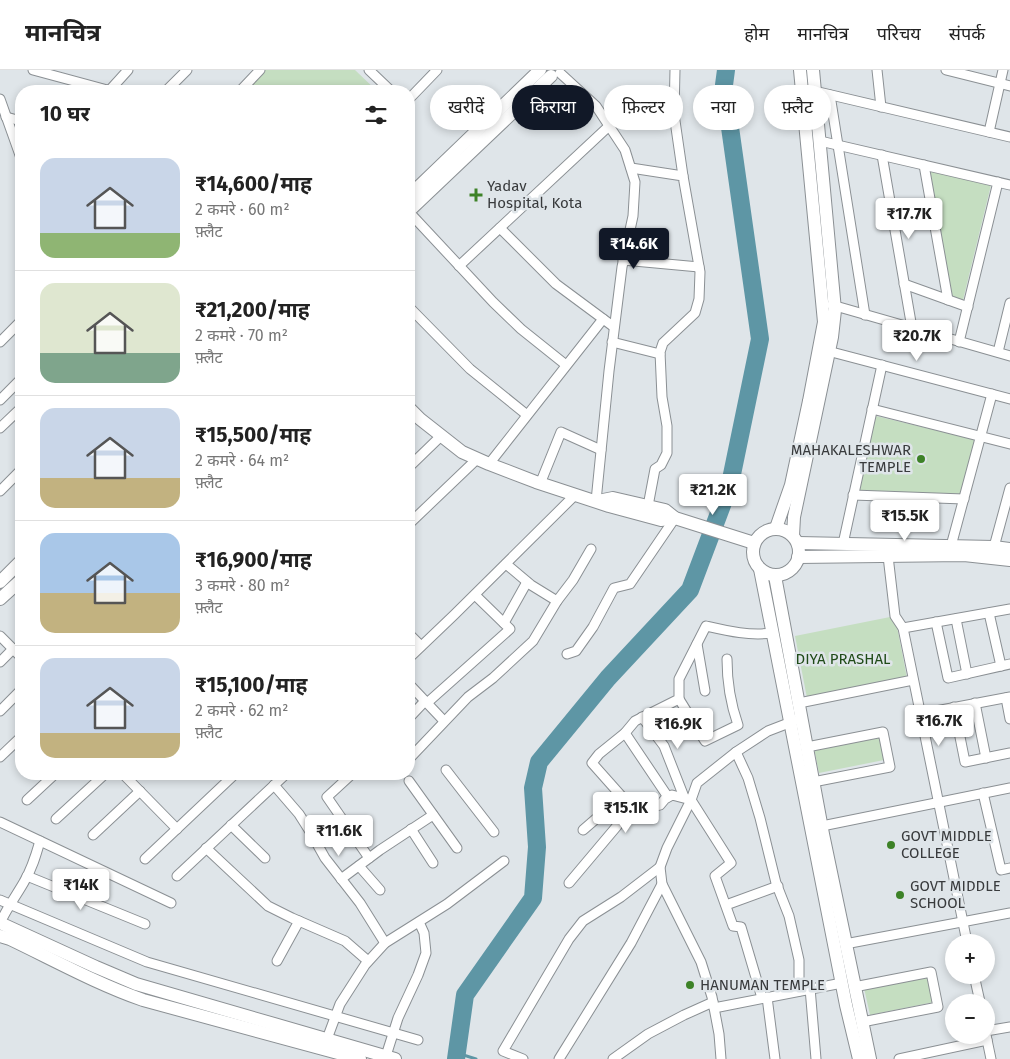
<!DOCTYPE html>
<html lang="hi">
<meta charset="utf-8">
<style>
body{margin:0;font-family:"Fira Sans","Noto Sans Devanagari",sans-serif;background:#f6f6f6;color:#222;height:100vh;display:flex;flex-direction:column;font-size:19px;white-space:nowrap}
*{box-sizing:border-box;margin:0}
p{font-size:16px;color:#767676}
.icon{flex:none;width:28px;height:28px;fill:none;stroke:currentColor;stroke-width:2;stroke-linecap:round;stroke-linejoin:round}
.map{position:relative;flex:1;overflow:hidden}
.drawer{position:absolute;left:15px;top:15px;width:400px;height:695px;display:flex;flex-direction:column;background:#fff;border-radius:20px;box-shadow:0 2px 8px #0003}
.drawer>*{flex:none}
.top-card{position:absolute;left:430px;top:15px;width:475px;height:45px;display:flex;gap:10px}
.tools{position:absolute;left:945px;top:864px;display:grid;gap:10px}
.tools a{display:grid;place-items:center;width:50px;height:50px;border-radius:50%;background:#fff;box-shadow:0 2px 8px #0003;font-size:25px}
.price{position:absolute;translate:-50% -42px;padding:0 11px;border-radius:5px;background:#fff;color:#222;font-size:16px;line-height:32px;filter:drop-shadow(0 1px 2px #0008)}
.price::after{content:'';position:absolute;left:50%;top:30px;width:15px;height:11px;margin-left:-8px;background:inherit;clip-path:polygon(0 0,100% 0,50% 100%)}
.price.current{background:#111827;color:#fff}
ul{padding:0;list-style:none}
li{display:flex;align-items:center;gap:15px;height:125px;padding:0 25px}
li+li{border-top:1px solid #e0e0e0}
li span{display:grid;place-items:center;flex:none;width:140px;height:100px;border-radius:15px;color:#555}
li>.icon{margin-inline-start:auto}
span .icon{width:60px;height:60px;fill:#fffc;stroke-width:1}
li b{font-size:21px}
h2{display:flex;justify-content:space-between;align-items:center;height:60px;padding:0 25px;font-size:21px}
.chip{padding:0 18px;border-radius:22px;background:#fff;box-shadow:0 2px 8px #0003;font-size:18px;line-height:45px}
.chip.current{background:#111827;color:#fff}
header{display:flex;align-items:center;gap:30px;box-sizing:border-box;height:70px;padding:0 25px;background:#fff;border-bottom:1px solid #e0e0e0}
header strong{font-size:24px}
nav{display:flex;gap:28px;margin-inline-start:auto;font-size:18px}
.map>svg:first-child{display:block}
.green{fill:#c5dec1}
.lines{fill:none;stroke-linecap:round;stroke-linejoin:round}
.stream{stroke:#5e96a5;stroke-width:3}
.river{stroke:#5e96a5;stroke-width:18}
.street-casing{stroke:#8b9094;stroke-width:11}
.secondary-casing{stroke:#8b9094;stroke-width:14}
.street{stroke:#fff;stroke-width:9}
.secondary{stroke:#fff;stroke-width:12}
.poi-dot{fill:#3d8227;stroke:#dfe5e9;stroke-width:2}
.labels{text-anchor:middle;stroke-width:5;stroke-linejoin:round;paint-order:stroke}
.poi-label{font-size:15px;fill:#393b3d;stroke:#dfe5e9;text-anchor:start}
.park-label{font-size:15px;fill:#204b18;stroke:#dfe5e9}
</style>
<header>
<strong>मानचित्र</strong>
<nav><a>होम</a><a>मानचित्र</a><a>परिचय</a><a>संपर्क</a></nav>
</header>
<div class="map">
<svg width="1010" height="989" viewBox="0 0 1010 989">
<rect width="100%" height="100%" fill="#dfe5e9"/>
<g class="green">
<path d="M265 0H355L377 21H245Z"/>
<path d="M928 98 991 115 963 230 952 226Z"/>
<path d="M876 346 976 370 962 424 859 421Z"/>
<path d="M895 546 907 608 807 628 795 566Z"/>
<path d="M879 665 884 690 819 703 814 678Z"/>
<path d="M928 905 934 932 870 945 864 918Z"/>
</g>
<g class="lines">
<path class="stream" d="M457 983 476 989"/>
<path class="river" d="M456 989 465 925 533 828 537 777 533 718 539 692 608 608 690 520 730 414 760 269 724 15 726 0"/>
<defs>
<g id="street">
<path d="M33 0 111 21"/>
<path d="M369 0 391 21"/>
<path d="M675 0 674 44 683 106"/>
<path d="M877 0 881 37"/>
<path d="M946 0 1010 16"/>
<path d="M560 3 596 36 625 80 635 112 633 146 622 197 609 301 596 431"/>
<path d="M810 20 1010 67"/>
<path d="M109 21 128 0"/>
<path d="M166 21 187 0"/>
<path d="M240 21 260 0"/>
<path d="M830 25 865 245"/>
<path d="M0 29 21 88"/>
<path d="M409 29 437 0"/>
<path d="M6 47 21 51"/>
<path d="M989 62 1003 0"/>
<path d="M820 71 1010 115"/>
<path d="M882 85 912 258"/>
<path d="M924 95 948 230"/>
<path d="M631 98 683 106 700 202 699 229 695 243 663 273 660 282 662 327 667 356V383L661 395 655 399 648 436"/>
<path d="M409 142 493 232 521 259 566 295"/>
<path d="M500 158 556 214 614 257"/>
<path d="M623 190 699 197"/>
<path d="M459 196 609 56"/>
<path d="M904 214 968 237"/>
<path d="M832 235 1010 286"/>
<path d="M409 237 470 299 527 345"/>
<path d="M0 272 21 251"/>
<path d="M612 272 660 284"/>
<path d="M959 272 998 112"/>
<path d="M824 280 1010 329"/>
<path d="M998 282 1010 233"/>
<path d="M0 330 21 309"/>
<path d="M872 339 1010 374"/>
<path d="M0 358 21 338"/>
<path d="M489 394 603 249"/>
<path d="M409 397 441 366"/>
<path d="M540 414 561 362 601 380"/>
<path d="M0 421 21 400"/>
<path d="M853 425 964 429"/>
<path d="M409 454 477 389"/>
<path d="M843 474 882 295"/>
<path d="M951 476 992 324"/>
<path d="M994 477 1010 418"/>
<path d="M888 486 895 546 903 558 967 872"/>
<path d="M506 494 531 515 557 531"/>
<path d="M989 543 1001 596"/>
<path d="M956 549 967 604"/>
<path d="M936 552 948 608 1010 594"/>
<path d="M504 553 527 512"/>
<path d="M903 558 1010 539"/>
<path d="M409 564 421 576"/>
<path d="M0 566 21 587"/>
<path d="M697 574 705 621"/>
<path d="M567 584 576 581 593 557 614 518 630 514 675 448"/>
<path d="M409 588 454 545 575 425"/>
<path d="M0 592 13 579"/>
<path d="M409 614 444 651"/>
<path d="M1006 628 1010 649"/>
<path d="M679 629 705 671 738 655C730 632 727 613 727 589"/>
<path d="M427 633 510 559 475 525"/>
<path d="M799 633 913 610"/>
<path d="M975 633 986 688"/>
<path d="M954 637 965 692 1010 683"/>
<path d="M0 641 21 620"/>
<path d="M920 644 1010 627"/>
<path d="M642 647 664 676 684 727"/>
<path d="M409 648 425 631"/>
<path d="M625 663 668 727"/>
<path d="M807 677 883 662 890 697 813 712"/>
<path d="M736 682 748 708 760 748 776 813 789 846 799 890V921"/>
<path d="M0 687 21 667"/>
<path d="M409 689 468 627 493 608 533 571 557 531 573 510 591 479"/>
<path d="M446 700 494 762"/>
<path d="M123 704 177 759"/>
<path d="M352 704 327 727 369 788"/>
<path d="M409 711 457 778"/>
<path d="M274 715 299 744 311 763 325 788 360 833 385 873"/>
<path d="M983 723 1001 800 1010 798"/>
<path d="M27 730 55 704"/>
<path d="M632 738 592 693 599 684 625 663 635 651 679 629V609L706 556C728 561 749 566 772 563"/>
<path d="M56 749 105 704"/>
<path d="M0 752 171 833"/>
<path d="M231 755 265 788"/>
<path d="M817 757 1010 718"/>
<path d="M411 759 433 793"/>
<path d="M583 760 605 741 622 750"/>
<path d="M93 765 140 721"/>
<path d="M206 778 268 836 292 848 345 871 368 891"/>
<path d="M145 789 235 704"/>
<path d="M359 796 380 820"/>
<path d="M27 806 145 854"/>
<path d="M177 806 286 704"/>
<path d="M341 809 380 780 433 745"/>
<path d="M569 813 617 756 629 739 636 737 647 738 660 735 665 729 672 725 691 730 731 793 715 806 733 856 741 857 762 928"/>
<path d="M0 830 147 892 418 970"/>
<path d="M726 835 778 816"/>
<path d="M0 853C7 838 16 826 24 812 32 799 36 785 40 771"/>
<path d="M845 874 1010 843"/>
<path d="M277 891 299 851"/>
<path d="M974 905 980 932"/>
<path d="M854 917 931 902 938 937 862 952"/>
<path d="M810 918 816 989"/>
<path d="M767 927 775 989"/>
<path d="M714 938 842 913"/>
<path d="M986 961 1010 957"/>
<path d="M986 965 991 989"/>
<path d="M327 969 340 934 365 895 385 873 447 834 504 791"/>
<path d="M385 989 398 948 418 905 426 883 424 863 419 852"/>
<path d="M523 989 503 981 569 869 583 851 621 827 660 797"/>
<path d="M559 989 631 873 662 814"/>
<path d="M613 989 648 964 684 945 713 932"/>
<path d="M721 989 719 964 712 927 701 892 662 814 660 797 667 778 691 730 697 713 736 682 768 661 794 651"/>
<path d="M899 989 987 970"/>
</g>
<g id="secondary">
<path d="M409 126 540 0"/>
<path d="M409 141 551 6"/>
<path d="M409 338 420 349 462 382 489 394 536 412 609 436 661 450 675 448"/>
<path d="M598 431 613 428 665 440 675 448 754 473"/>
<path d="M776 458 791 415 809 331 824 252 800 0"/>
<circle cx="776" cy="482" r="23"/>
<path d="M793 466 794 447 832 267 835 240 813 0"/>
<path d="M798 473 994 477 1010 479"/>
<path d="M798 487 964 485 1010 490"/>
<path d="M760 499 846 935 859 989"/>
<path d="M775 506 823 764 870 989"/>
<path d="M0 512 21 491"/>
<path d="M0 529 21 510"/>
<path d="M0 853 96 897 136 914 395 989"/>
<path d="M0 866 10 869C54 890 97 914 143 930L360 989"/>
</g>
</defs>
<use href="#street" class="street-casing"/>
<use href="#secondary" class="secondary-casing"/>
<use href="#street" class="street"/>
<use href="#secondary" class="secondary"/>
</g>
<g class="poi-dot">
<path d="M473.5 117.5h5v5h5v5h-5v5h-5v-5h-5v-5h5z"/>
<circle cx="921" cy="389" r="5"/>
<circle cx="891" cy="775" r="5"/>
<circle cx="900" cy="825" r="5"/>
<circle cx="690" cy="915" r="5"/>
</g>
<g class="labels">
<g class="poi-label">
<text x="487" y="121">Yadav<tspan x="487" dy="17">Hospital, Kota</tspan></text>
<text x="911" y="385" text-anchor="end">MAHAKALESHWAR<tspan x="911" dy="17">TEMPLE</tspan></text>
<text x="901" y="771">GOVT MIDDLE<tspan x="901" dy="17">COLLEGE</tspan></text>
<text x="910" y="821">GOVT MIDDLE<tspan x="910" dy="17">SCHOOL</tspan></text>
<text x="700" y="920">HANUMAN TEMPLE</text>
</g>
<g class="park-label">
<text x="843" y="594">DIYA PRASHAL</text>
</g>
</g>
</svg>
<div class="tools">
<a>+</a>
<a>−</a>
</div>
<b class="price" style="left:909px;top:170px">₹17.7K</b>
<b class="price current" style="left:634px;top:200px">₹14.6K</b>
<b class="price" style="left:917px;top:292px">₹20.7K</b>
<b class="price" style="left:713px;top:446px">₹21.2K</b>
<b class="price" style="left:905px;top:472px">₹15.5K</b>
<b class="price" style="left:939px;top:677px">₹16.7K</b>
<b class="price" style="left:678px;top:680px">₹16.9K</b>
<b class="price" style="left:626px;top:764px">₹15.1K</b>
<b class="price" style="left:339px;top:787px">₹11.6K</b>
<b class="price" style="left:81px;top:841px">₹14K</b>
<div class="top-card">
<a class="chip">खरीदें</a>
<a class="chip current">किराया</a>
<a class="chip">फ़िल्टर</a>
<a class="chip">नया</a>
<a class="chip">फ़्लैट</a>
</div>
<section class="drawer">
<h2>10 घर<svg class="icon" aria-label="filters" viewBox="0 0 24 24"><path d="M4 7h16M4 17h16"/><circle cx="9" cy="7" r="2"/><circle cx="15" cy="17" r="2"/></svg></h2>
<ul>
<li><span style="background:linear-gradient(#c9d6e8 75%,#8fb573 0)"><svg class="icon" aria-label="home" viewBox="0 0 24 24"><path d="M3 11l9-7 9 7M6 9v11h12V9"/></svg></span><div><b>₹14,600/माह</b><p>2 कमरे · 60 m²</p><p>फ़्लैट</p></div></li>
<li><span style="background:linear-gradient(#dfe7d0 70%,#7fa58c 0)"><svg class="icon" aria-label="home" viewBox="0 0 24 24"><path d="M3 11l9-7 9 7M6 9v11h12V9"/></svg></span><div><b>₹21,200/माह</b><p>2 कमरे · 70 m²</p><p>फ़्लैट</p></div></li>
<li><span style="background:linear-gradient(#c9d6e8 70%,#c2b280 0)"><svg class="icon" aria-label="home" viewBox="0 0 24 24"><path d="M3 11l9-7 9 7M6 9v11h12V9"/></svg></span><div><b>₹15,500/माह</b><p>2 कमरे · 64 m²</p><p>फ़्लैट</p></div></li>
<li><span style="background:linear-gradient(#a9c7e8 60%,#c2b280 0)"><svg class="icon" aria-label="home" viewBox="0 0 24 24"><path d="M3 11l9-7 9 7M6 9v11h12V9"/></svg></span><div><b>₹16,900/माह</b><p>3 कमरे · 80 m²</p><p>फ़्लैट</p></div></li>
<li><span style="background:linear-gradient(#c9d6e8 75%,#c2b280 0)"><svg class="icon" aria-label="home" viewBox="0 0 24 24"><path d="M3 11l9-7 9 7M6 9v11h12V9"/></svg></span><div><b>₹15,100/माह</b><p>2 कमरे · 62 m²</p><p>फ़्लैट</p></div></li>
</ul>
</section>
</div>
